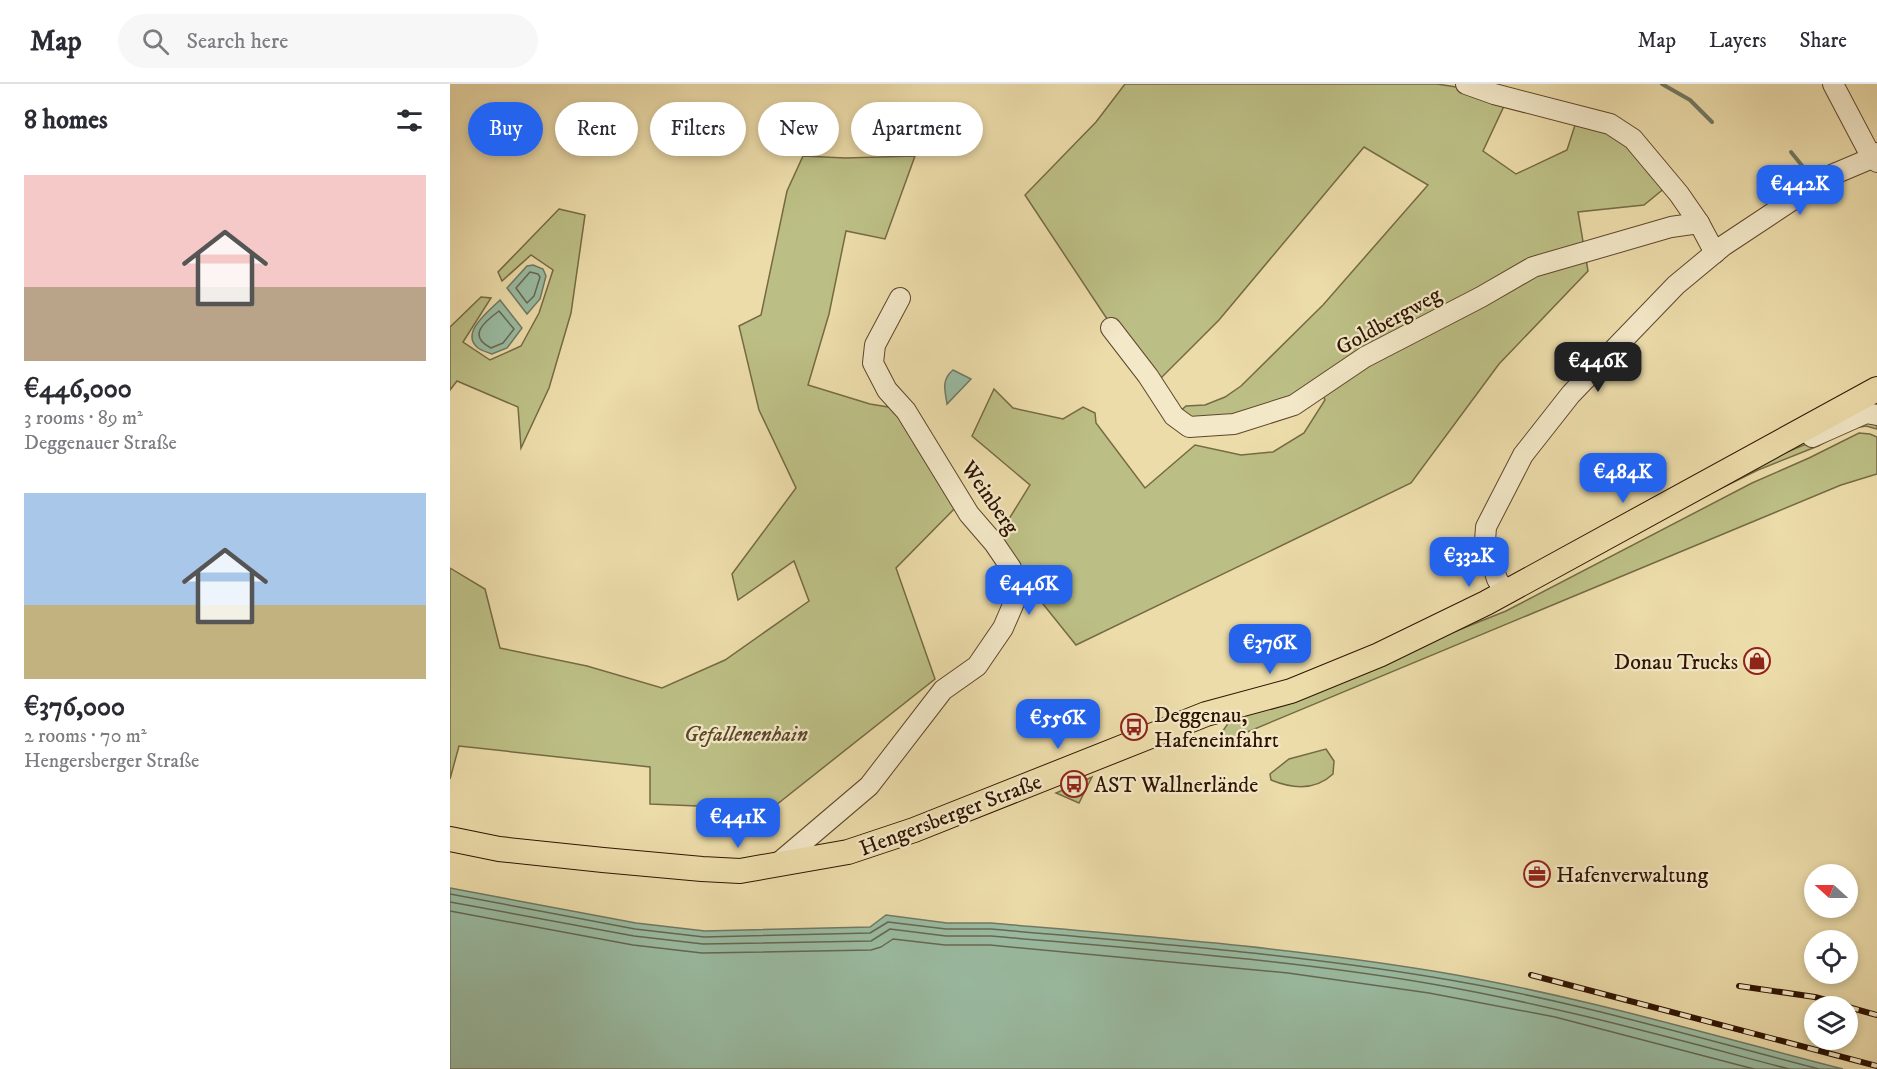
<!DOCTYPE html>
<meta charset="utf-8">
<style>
body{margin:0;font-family:"IM FELL DW Pica",serif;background:#f7f7f7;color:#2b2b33;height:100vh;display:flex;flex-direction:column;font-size:22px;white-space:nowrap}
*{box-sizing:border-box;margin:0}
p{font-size:20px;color:#7c7c81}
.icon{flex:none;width:33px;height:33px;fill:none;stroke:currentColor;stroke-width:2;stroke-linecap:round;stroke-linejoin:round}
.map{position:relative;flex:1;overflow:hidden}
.side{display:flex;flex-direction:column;background:#fff;width:450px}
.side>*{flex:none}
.hud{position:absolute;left:18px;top:18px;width:570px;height:54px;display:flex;gap:12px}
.needle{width:39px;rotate:291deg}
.controls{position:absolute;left:1354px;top:780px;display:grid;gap:12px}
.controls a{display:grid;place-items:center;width:54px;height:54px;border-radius:50%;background:#fff;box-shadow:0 3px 9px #0003;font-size:30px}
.price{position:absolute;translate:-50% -51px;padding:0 14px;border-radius:12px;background:#2563eb;color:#fff;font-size:20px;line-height:39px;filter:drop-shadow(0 2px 3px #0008)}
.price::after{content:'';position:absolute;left:50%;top:36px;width:18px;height:14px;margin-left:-9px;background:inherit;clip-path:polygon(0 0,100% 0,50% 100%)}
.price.active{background:#222;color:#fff}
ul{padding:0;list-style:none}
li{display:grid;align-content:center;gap:12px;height:318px;padding:0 24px}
li span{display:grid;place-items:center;height:186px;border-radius:0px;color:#555}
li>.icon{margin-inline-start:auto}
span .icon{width:108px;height:108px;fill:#fffc;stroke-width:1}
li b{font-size:26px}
h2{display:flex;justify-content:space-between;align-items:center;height:72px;padding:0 24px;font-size:26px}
.pill{padding:0 21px;border-radius:27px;background:#fff;box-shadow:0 3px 9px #0003;font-size:21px;line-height:54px}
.pill.active{background:#2563eb;color:#fff}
header{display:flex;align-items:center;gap:36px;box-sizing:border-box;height:84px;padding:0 30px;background:#fff;border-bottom:2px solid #e1e1e2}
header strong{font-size:28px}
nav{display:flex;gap:33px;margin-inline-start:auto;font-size:21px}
.search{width:420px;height:54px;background:#f7f7f7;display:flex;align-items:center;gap:15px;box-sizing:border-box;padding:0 21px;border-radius:33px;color:#7c7c81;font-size:22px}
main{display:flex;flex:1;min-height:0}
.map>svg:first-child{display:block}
.green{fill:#bcbf85;stroke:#766a44;stroke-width:1.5}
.water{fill:#9abca3;stroke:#707963;stroke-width:1.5}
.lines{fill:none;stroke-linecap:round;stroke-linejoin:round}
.shore{stroke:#656852;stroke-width:1.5}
.stream{stroke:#707963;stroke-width:4}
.minor-casing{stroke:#5f462c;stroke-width:22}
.major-casing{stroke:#301402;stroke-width:26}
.minor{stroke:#f3e8c8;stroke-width:20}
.major{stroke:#ecdcaa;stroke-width:24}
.rail-casing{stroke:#301402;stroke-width:6}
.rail{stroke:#f3e8c8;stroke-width:4;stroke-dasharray:11;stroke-linecap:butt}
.labels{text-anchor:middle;stroke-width:4.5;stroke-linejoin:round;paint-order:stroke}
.street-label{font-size:22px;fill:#301402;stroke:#f3e8c8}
.poi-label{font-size:22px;fill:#301402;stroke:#f3e8c8;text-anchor:start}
.park-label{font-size:22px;font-style:italic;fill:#5a4729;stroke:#f3e8c8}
</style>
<header>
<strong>Map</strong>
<div class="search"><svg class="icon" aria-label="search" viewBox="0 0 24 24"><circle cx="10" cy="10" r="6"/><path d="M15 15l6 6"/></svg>Search here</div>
<nav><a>Map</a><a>Layers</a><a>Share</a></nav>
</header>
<main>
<section class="side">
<h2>8 homes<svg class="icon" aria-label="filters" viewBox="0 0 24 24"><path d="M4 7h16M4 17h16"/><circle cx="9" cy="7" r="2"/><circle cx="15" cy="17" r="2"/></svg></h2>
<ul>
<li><span style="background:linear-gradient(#f6c9c9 60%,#b9a48a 0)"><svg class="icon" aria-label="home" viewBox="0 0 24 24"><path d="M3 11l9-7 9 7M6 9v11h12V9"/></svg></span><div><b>€446,000</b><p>3 rooms · 89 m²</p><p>Deggenauer Straße</p></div></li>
<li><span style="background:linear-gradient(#a9c7e8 60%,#c2b280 0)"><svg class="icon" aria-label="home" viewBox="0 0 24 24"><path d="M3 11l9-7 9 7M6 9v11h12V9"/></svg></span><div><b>€376,000</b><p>2 rooms · 70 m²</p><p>Hengersberger Straße</p></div></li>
</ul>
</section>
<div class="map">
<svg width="1427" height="985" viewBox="0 0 1427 985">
<rect width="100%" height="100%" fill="#ecdcaa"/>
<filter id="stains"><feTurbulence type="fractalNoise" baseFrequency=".00333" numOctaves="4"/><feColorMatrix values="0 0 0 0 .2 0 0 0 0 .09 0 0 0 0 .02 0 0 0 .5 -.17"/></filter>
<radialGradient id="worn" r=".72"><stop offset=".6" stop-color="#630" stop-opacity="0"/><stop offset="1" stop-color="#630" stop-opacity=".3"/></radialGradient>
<g class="green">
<path d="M675 0H987L1019 5 1054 22 1033 67 1066 90 1117 66 1126 38 1148 40 1178 61 1216 103 1194 121 1128 128 1138 187 1049 280 961 399 626 561 544 459 580 401 522 352 544 305 563 324 613 335 633 323 645 329 646 339 695 404 745 361 791 371 823 368 854 349 875 316 869 303 783 338 726 331 736 322 755 321 775 313 791 302 873 221 978 101 914 63 769 236 710 295 663 244 575 111 646 38Z"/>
<path d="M353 72 395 74 465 72 435 155 396 147 379 230 358 301 420 320 456 326 512 417 446 484 485 595 321 725 200 720V683L9 662 0 695V484L35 505 50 564 137 582 212 604 275 576 359 517 344 477 288 516 282 490 346 404 309 326 289 242 311 231 337 107Z"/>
<path d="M109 125 135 131 121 229 99 304 71 364 68 323 7 297 0 306V243L31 213 41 214 13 258 40 276 71 262 89 229 103 186 81 171 52 197 48 188Z"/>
<path d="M1427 337V345L1416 342 1399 345 1368 362 1308 386 1205 437 1313 378 1366 356 1392 342Z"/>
<path d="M1409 349 1420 350 1427 353V390L1391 401 766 661 770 651 779 638 1056 527 1302 399 1359 374Z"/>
<path d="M876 665 884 677 883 690C865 707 843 705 821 696L820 690 839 675Z"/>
<path d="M642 693 629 719 606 709Z"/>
</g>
<g class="water">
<path d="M83 181 93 185 96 192 90 215 77 230 57 204 77 182Z"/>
<path d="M50 216 72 244 57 264 42 270C37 268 32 267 28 264 9 249 40 226 50 216Z"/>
<path d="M503 286 521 295 497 320C495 306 491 296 503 286Z"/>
<path d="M0 804 186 839 255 847 420 843 436 831 497 839H541C689 852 837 863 983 887 1122 910 1257 950 1393 985H0Z"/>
</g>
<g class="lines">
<g class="shore">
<path d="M80 188 88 190 90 193 84 212 77 219 66 204Z"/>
<path d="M49 227 64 245 53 259 41 264C17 252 34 238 49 227Z"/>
<path d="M0 810 185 845 254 853 420 849 438 838 496 845H541C688 858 836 869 982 893 1113 914 1241 952 1369 985"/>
<path d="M0 818 184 852 253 860 421 857 440 845 496 852H541C688 865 837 875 982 900 1103 921 1221 954 1339 985"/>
<path d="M0 827 183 861 252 869 421 866 431 863 443 855 495 861H540L838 889 979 909 1105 933 1304 985"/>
</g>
<g class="stream">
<path d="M1212 0 1240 16 1262 38"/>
<path d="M1341 68 1358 89"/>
</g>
<defs>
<g id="minor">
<path d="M1016 0 1044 10 1160 40 1183 55 1229 110 1249 139"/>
<path d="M1383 0 1422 74 1427 78"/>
<path d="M661 244 698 292 724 332 739 343 784 340 844 321 915 273 1031 213 1083 183 1221 143 1249 139 1265 169"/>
<path d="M1362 353 1416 329 1427 331"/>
<path d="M1055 508 1047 495 1035 457 1036 443 1073 371 1121 310 1226 201 1273 162 1377 93 1422 74 1427 69"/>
<path d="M326 781 419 702 493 606 527 582 553 544 569 507 561 484 544 459 519 430 456 327 437 306 423 279 425 261 450 214"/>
</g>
<path id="major" d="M0 755 49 765 153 776 252 785 290 787 398 768 464 746 756 630 841 607 929 571 1036 519 1427 305"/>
</defs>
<use href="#minor" class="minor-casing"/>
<use href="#major" class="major-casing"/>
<use href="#minor" class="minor"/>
<use href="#major" class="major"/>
<defs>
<g id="rail">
<path d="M1081 891 1427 982"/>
<path d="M1289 902 1365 913 1398 922"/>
<path d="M1398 923 1427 931"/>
</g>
</defs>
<use href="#rail" class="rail-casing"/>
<use href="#rail" class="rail"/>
</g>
<defs>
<symbol id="shop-ring" viewBox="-11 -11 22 22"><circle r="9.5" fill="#f3e8c8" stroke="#8f2418" stroke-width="1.5"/><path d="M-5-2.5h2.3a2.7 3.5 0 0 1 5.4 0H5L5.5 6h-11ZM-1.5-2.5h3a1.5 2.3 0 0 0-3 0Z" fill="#8f2418"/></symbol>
<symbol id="bus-ring" viewBox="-11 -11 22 22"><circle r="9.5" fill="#f3e8c8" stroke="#8f2418" stroke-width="1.5"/><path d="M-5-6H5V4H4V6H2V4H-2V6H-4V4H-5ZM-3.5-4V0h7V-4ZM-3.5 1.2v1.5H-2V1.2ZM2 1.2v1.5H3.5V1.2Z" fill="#8f2418"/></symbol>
<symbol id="office-ring" viewBox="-11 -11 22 22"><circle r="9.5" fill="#f3e8c8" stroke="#8f2418" stroke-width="1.5"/><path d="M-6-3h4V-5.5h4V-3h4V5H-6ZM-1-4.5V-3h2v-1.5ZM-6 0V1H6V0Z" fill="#8f2418"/></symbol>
</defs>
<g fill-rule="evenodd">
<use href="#shop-ring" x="1292" y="562" width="30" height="30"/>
<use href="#bus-ring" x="669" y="628" width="30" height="30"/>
<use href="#bus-ring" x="609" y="685" width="30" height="30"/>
<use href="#office-ring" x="1072" y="775" width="30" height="30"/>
</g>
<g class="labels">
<g class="street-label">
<text transform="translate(938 236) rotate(-29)" y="8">Goldbergweg</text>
<text transform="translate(541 413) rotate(55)" y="8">Weinberg</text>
<text transform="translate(500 730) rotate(-21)" y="8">Hengersberger Straße</text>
</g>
<g class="poi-label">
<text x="1288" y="585" text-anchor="end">Donau Trucks</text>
<text x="704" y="638">Deggenau,<tspan x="704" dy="25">Hafeneinfahrt</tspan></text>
<text x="644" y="708">AST Wallnerlände</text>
<text x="1106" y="798">Hafenverwaltung</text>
</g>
<g class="park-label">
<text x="296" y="657">Gefallenenhain</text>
</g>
</g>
<rect width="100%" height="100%" filter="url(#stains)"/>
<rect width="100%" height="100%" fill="url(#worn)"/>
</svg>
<div class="controls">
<a><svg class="needle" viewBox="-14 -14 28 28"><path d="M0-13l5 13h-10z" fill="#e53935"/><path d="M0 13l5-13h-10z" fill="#7c7c81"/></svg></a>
<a><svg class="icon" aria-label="locate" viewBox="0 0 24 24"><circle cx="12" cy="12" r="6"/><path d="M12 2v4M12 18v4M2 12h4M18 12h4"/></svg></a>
<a><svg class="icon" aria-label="layers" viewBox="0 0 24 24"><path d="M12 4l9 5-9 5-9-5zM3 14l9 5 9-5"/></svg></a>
</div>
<b class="price" style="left:1350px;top:132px">€442K</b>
<b class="price active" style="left:1148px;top:309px">€446K</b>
<b class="price" style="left:1173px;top:420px">€484K</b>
<b class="price" style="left:1019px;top:504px">€332K</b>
<b class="price" style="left:579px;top:532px">€446K</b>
<b class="price" style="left:820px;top:591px">€376K</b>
<b class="price" style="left:608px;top:666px">€556K</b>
<b class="price" style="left:288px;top:765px">€441K</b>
<div class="hud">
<a class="pill active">Buy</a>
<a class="pill">Rent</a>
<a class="pill">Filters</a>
<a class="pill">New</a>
<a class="pill">Apartment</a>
</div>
</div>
</main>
